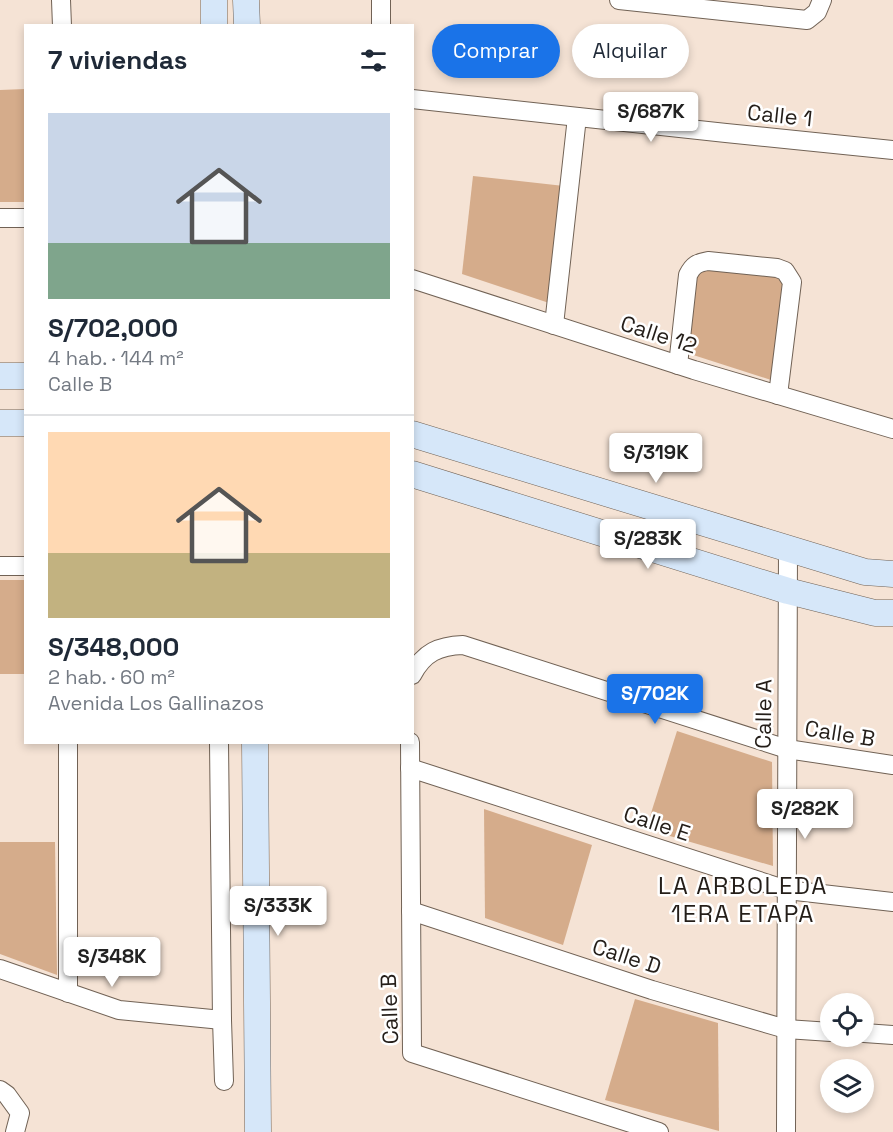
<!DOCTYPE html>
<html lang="es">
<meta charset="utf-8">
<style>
body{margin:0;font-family:"Space Grotesk",sans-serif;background:#f2f2f3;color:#1f2937;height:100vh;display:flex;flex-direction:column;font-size:22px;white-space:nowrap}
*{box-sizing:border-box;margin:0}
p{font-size:20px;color:#747a83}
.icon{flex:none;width:33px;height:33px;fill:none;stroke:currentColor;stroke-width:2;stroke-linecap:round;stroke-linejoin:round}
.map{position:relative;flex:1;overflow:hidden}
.panel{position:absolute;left:24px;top:24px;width:390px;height:720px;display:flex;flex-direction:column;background:#fff;border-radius:0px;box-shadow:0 3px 9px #0003}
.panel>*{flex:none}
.hud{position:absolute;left:432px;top:24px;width:370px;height:54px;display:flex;gap:12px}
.fabs{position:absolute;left:820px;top:993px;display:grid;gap:12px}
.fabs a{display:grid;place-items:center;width:54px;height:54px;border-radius:50%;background:#fff;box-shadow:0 3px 9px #0003;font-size:30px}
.price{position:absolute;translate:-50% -51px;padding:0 14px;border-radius:6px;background:#fff;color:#222;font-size:20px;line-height:39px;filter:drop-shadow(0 2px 3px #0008)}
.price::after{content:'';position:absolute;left:50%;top:36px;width:18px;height:14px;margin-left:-9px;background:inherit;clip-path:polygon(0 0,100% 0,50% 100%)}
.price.selected{background:#1a73e8;color:#fff}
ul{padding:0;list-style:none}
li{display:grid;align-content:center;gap:12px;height:318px;padding:0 24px}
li+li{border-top:2px solid #e0e1e3}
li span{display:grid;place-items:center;height:186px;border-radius:0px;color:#555}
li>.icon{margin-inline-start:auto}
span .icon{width:108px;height:108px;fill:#fffc;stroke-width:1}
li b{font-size:26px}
h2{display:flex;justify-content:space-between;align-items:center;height:72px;padding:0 24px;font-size:26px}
.chip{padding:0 21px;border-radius:27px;background:#fff;box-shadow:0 3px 9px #0003;font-size:21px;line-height:54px}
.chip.selected{background:#1a73e8;color:#fff}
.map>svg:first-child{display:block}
.green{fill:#d5ac8b}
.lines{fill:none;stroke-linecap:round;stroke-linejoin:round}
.street-casing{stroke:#716255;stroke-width:20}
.secondary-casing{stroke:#716255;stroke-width:27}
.street{stroke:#fff;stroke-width:18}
.secondary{stroke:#d6e7f9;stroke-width:26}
.labels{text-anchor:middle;stroke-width:5;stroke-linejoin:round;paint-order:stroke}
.street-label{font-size:22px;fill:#241e19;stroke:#fff}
.neighbourhood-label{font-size:24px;letter-spacing:1.5px;fill:#241e19;stroke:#fff}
</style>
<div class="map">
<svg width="893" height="1132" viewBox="0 0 893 1132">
<rect width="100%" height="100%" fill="#f5e3d5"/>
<g class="green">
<path d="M25 89V202H0V90Z"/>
<path d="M473 176 564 186 552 304 462 274Z"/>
<path d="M697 268 783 276 771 380 687 353Z"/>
<rect x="0" y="580" width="25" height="94"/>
<path d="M677 731 772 762 773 866 646 829Z"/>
<path d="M484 809 592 845 563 945 485 918Z"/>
<path d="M0 842H55L57 975 0 954Z"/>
<path d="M635 999 718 1023 719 1131 605 1100Z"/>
</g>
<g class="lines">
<defs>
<g id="street">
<path d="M61 0 62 26"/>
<path d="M381 0V26"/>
<path d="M619 0 807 20 817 12 822 0"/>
<path d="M412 99 726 133 893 150"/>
<path d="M0 218H26"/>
<path d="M412 279 694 370 893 429"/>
<path d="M554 325 577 117"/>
<path d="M678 365 688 275C693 265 697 263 708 261L777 268 785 271 792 282 778 395"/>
<path d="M0 566H26"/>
<path d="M412 675C424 652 439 646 463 645L787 749 893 765"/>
<path d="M219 742 222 1020 224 1081"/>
<path d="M410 742 412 1053 659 1132"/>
<path d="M410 768 787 890 893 902"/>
<path d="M411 911 652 990 786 1029 831 1032"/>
<path d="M0 969 119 1010 222 1020"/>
<path d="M68 993V742"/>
<path d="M864 1033 893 1035"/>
<path d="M0 1090 7 1095 20 1113 15 1132"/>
<path d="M786 1132 788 548"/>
</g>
<g id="secondary">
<path d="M214 0V26"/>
<path d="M246 0 247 26"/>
<path d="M0 376H26"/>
<path d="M0 423H26"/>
<path d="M412 434 865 572 893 574"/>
<path d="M412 474 788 591 875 613H893"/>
<path d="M255 742 258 1132"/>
</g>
</defs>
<use href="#street" class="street-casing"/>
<use href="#secondary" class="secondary-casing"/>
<use href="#street" class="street"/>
<use href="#secondary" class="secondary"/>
</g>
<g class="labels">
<g class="street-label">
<text transform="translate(780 115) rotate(6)" y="8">Calle 1</text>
<text transform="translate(659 334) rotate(18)" y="8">Calle 12</text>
<text transform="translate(763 714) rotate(-89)" y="8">Calle A</text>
<text transform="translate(840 733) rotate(9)" y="8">Calle B</text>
<text transform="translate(657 823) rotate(18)" y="8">Calle E</text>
<text transform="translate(627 956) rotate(18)" y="8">Calle D</text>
<text transform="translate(389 1009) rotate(-92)" y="8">Calle B</text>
</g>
<g class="neighbourhood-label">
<text x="743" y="894">LA ARBOLEDA<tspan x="743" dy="28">1ERA ETAPA</tspan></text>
</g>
</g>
</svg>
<div class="fabs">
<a><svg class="icon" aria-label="locate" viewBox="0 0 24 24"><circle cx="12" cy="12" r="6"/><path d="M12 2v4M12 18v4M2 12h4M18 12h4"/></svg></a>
<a><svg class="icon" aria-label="layers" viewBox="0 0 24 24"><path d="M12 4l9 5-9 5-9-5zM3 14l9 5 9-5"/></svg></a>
</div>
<b class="price" style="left:651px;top:143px">S/687K</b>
<b class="price" style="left:656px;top:484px">S/319K</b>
<b class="price" style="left:648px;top:570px">S/283K</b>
<b class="price selected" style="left:655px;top:725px">S/702K</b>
<b class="price" style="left:805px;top:840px">S/282K</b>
<b class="price" style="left:278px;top:937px">S/333K</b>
<b class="price" style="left:112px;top:988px">S/348K</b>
<div class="hud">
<a class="chip selected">Comprar</a>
<a class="chip">Alquilar</a>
</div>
<section class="panel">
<h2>7 viviendas<svg class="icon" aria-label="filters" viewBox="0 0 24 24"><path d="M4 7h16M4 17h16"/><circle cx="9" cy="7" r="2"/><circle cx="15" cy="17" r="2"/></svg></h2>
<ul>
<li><span style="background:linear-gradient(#c9d6e8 70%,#7fa58c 0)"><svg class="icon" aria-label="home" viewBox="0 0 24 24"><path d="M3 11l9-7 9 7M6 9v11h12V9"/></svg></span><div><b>S/702,000</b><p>4 hab. · 144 m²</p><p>Calle B</p></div></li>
<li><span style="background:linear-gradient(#ffd9b3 65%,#c2b280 0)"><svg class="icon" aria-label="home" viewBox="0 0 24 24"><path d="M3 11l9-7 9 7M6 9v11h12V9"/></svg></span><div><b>S/348,000</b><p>2 hab. · 60 m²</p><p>Avenida Los Gallinazos</p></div></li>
</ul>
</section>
</div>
